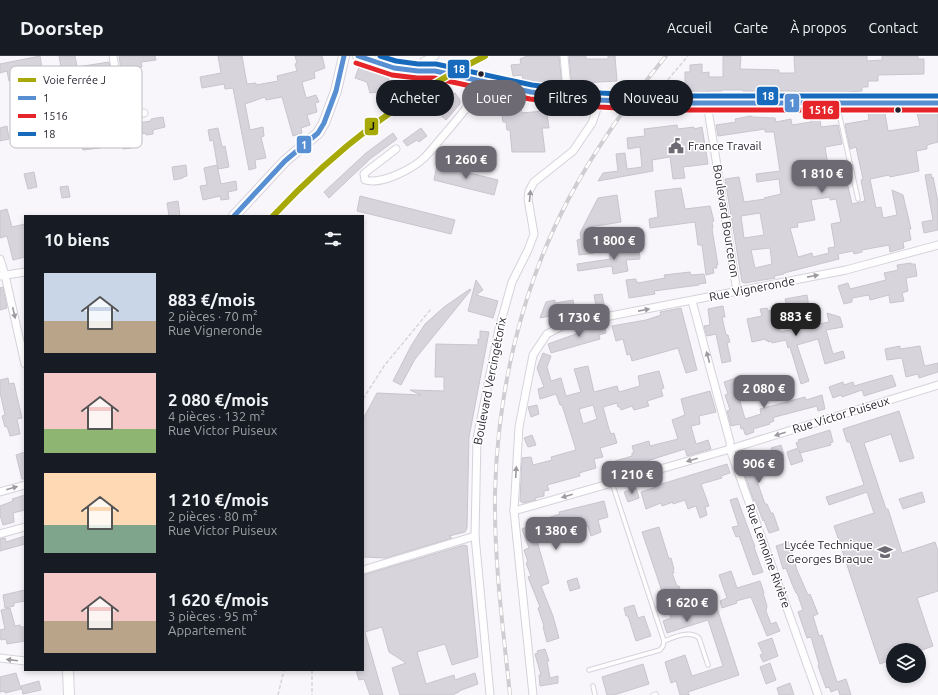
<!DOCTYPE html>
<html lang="fr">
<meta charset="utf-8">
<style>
body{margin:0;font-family:Ubuntu,sans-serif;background:#20242c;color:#f1f3f6;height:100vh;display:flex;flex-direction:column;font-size:15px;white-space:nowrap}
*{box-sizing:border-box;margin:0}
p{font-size:13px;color:#9ea1a6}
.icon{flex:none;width:22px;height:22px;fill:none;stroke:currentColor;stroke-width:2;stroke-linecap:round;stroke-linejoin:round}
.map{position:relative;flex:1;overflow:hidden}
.sheet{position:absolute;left:24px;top:159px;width:340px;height:456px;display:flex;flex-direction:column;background:#171b24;border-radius:0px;box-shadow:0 2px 6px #0003}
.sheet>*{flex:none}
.banner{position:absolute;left:376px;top:24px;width:380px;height:36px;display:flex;gap:8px}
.fabs{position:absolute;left:886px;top:587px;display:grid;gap:8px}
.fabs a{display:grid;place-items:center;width:40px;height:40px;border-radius:50%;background:#171b24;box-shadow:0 2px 6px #0003;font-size:20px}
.price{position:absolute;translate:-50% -34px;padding:0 9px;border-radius:8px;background:#6e6a73;color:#fff;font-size:13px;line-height:26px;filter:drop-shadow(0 1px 2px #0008)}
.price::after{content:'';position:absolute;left:50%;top:24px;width:12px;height:9px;margin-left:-6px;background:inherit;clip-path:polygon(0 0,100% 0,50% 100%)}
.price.active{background:#222;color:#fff}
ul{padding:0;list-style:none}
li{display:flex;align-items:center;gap:12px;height:100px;padding:0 20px}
li span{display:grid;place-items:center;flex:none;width:112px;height:80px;border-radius:0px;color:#555}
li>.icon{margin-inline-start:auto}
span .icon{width:48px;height:48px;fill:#fffc;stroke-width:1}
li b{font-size:17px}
h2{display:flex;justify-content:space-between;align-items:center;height:48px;padding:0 20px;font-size:17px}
.pill{padding:0 14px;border-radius:18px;background:#171b24;box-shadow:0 2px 6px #0003;font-size:14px;line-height:36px}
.pill.active{background:#6e6a73;color:#fff}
header{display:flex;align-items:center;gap:24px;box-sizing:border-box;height:56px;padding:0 20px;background:#171b24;border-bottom:1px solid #363941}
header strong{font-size:19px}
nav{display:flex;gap:22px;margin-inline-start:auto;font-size:14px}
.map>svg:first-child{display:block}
.building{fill:#d8d4dc;stroke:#c9c5cd;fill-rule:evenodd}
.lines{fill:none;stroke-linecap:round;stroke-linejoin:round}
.service-casing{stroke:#d6d2db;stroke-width:5.5}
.minor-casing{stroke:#d6d2db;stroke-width:9}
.secondary-casing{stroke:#d6d2db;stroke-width:12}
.path{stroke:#d6d5d7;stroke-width:1.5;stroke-dasharray:4 2;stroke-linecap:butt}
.service{stroke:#fefefe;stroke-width:3.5}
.minor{stroke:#fefefe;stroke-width:7}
.secondary{stroke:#fefefe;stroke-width:10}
.rail-casing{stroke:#cecdcf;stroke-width:4}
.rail{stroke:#fff;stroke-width:2.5;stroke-dasharray:8;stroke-linecap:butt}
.bus-1-casing{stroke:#fff;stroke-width:8}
.bus-2-casing{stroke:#fff;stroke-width:8}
.bus-3-casing{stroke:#fff;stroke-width:8}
.bus-1{stroke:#588fd2;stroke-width:5}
.bus-2{stroke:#e52529;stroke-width:5}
.bus-3{stroke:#186abd;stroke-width:5}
.rail-1-casing{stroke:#fff;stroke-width:9}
.rail-1{stroke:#a6a908;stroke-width:6}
.oneway{fill:#9c999f}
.bus-dot{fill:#241e2a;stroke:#fff;stroke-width:1.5}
.labels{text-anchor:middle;stroke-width:3;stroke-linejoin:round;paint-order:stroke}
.poi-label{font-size:12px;fill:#241e2a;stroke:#fff;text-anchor:start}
.street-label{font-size:12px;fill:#241e2a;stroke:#fff}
.key{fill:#fff;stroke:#bdbcbf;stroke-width:1}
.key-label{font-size:11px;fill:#241e2a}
.line-badge{stroke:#fff;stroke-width:1.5}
.badge-label{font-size:11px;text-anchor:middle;font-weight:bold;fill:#fff}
.pale-badge-label{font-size:11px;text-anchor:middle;font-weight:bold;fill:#111}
</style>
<header>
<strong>Doorstep</strong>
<nav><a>Accueil</a><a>Carte</a><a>À propos</a><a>Contact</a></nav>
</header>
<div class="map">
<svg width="938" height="639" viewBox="0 0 938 639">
<rect width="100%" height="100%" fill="#f8f6fb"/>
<g class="building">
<path d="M40 0 42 12 32 14 36 39 30 40 26 21 9 25 7 15 0 17V8Z"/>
<path d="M59 0H75L77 11 109 6 120 70 151 65V63L163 61 165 71 153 74V78L146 79V77L129 80 131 92 123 93 120 73 98 77 100 92 83 94 80 77 50 81 42 38 65 34Z"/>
<path d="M119 0H155L156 4 141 6 142 11 134 12 140 47 126 49Z"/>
<path d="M218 0H242L247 28 256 27V29L278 25 277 20 297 15 295 8 297 7 295 0H322L325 12 314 16 315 22 302 26 306 42 316 39 319 46 315 47 317 56 307 59 310 69 301 72 302 77 293 80 282 41 266 44 265 41 245 48 250 74 263 71 264 80 261 81 266 102 255 104 256 112 249 114 233 32 225 33 224 28 202 32 200 21 221 17Z"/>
<path d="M527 0H559L562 30 532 25V26L523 25 522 19 513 20 511 9 521 8 520 3Z"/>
<path d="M569 0H586V3H608V0H615L617 25 581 27V31H572Z"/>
<path d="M723 0H741L740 13 779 14V17H795L794 0H867V5L882 4V0H918V3H924V18L878 19V25H868V31H862V35L850 36V38H795V35H743V34H722V35H709L708 38H669V25H674L685 36V16H690V9L702 8V17L709 16V21H723Z"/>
<path d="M359 11 389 21 386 35 370 37 367 26 355 22Z"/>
<path d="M455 37 460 44V48L446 64 437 56 434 60 427 53Z"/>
<path d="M485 40 520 45 522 57 543 55 544 58H547L549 72H542L545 96H512L510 74H507L506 66H503L501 54 486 53Z"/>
<path d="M809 57H819L821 71 838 69 842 88 825 91 828 109H831L834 122H839V124L846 122 852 148 865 145 861 124 863 123 856 91 850 93 845 68 869 64 868 57H885L888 75 920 70 917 57H938V86L927 89V93L916 95 919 115 890 121 889 119 870 123 876 152 881 151 883 162 897 159 892 134 903 139 911 173H909L911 184 903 186 904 192 890 196 889 189 862 194V196L854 198 853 195 838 198 839 203 784 217V218L774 220 775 222 745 227 742 226 725 123 739 121 744 146 765 143 764 142 781 138 779 123 757 126 756 118 780 115 774 76H765V73L718 80 716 69 736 66 735 63 751 60 752 61 775 62 776 66 791 63 792 69 811 66ZM830 141V144L836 143 841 166 831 168 835 191 828 192 829 197 813 201 812 197 798 201 790 172 798 171 797 167 815 164 811 144ZM760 157 764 179 744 182 741 160ZM770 192 772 208 755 212 751 194Z"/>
<path d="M677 69 678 73 694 71V73L702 71 708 108 683 111 685 122 673 123 670 101 652 104 653 115 598 125 603 117 618 115 616 98 625 97 627 113 642 111 640 91 628 93 627 82 645 80 644 73Z"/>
<path d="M7 70 9 83 0 85V72Z"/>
<path d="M218 72 222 91 225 90 229 111 218 113 213 84 210 85 208 74Z"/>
<path d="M421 72 427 80 419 86 417 84 407 90 403 85Z"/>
<path d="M393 77 397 83 370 103 329 142 324 136 366 97Z"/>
<path d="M186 109 187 120 183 121V122L174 124 172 111Z"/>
<path d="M217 109 221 128 236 125 237 134 228 136 229 143 221 144 220 140 203 144 200 130 207 129 204 112Z"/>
<path d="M437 109 498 124 494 139 434 124Z"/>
<path d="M34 116 37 131 28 133 24 118Z"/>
<path d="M931 118 932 122 933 121 938 146V174L924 177 922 166 933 164 925 119Z"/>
<path d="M68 130 70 141 62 142 60 131Z"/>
<path d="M681 132 685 153 710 150 714 165 712 166 713 172 712 173 718 209H716L717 212H713L714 217 706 219 702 189H698L695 166 650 172 649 163 658 161 655 135Z"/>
<path d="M617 139 621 166 590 171 594 197 579 199 577 184 581 183 580 177 598 142Z"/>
<path d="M360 140 455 164 451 178 357 155Z"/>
<path d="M178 145 180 160H169L167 147Z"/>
<path d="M7 153 12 171 25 168V201L13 204 7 180 0 182V155Z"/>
<path d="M635 191V193L639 192 640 203 626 204 628 215 613 218 612 210 578 215 577 208 610 203 609 195Z"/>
<path d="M911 207V208H915L917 220 906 222 908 235 902 237 904 245 890 247 889 239 870 244 869 239 852 242V246L844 248 838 230 848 227 850 233 886 224 884 217 898 214 897 209Z"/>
<path d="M690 216 691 219 704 218 706 227 699 228V229L654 235 655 238 629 242 626 224 636 223V226H638V227L665 222 664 219Z"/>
<path d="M476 224 483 234 476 239 498 245 493 262 468 255Z"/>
<path d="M3 231 7 252 0 254V232Z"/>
<path d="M470 233 471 234 415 303 401 329 393 325 411 290 425 268 444 251Z"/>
<path d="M602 238 604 248 596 250 594 239Z"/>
<path d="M807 239 809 251 788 255 785 243Z"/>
<path d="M555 244V247L573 244 575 255 540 262 546 246Z"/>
<path d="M723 250 725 261H722L726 279H728L730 286 727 287 731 305 722 307 716 278 707 280 704 270 710 269 708 253Z"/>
<path d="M681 252 697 314 686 317 678 292 632 305 630 298 627 299 623 283 616 285 612 270 646 264 661 259 660 256Z"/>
<path d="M767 252 768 255 775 253 780 276 829 266 827 257 840 261 843 271 826 274 833 298 843 295 845 302 825 308 818 283 797 289 809 325 801 328 790 291 788 292 786 284 772 287 771 285 768 286V284L766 285V283L752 286 747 263 762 260 760 253Z"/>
<path d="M604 267 606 277 599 279 600 283 551 297 548 288 584 275V271Z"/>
<path d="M480 275 489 276 469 381 467 472 465 476 449 480 452 482 386 502 363 501V363L377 337 421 339 410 334 444 335V321H435L436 288 478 289V283H480Z"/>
<path d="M900 290V293L920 290 924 308 925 310 938 307V316L919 322 918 318 906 321 902 302 887 304 885 293Z"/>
<path d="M543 297 551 300 547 311 551 325 561 322 566 340 581 336 574 313 588 310 594 336 617 330 619 336 640 330 638 320 659 315 664 332 661 333 663 340 647 345 649 350 634 354 632 350 621 354 620 351H618L617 347 603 351 609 373 611 378 614 377 617 387 600 392 603 401 594 403 596 412 579 417 580 420 547 429 549 434 544 435V440L535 442 536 444 523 447 520 445 522 402 531 401 533 409 552 404 551 401 576 394 562 349H560L556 338 540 343 538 333 544 331 537 312ZM593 349 597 363 583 368 579 353Z"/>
<path d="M892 319 896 330 864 340 862 334 842 341 841 339 833 342 829 331 843 326 844 329 853 326 854 330Z"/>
<path d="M8 322 9 328 14 327 22 362 17 363 20 378 10 380 7 370 5 371 2 360 5 359 0 336V324Z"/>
<path d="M736 322 738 330 736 331 745 363 761 358 760 353 805 341 806 344 822 339 825 353 818 355 817 350 775 361 773 362 774 365 769 367 770 368 753 373 754 376 746 379 745 378 743 372 741 373 740 368 731 370 727 355 730 354 725 339 728 338 724 326Z"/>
<path d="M710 335 716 356 699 360 700 368 691 370 696 388 708 384 711 393 687 400 685 393 615 415 612 406 632 400V397H634L632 390 649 385 650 390 678 383 672 364 685 359 681 343Z"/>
<path d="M537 349 539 358 531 361 528 351Z"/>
<path d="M899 355 914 402 900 406 891 378 864 387 886 453H888L902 497 935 486 938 495V535L917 542 933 590 922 594H893V603L880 608 834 470 874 457 867 436 829 449 826 441 864 429 850 386H847L843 373Z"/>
<path d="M830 374 833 386 830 387 831 389 800 397 799 394 803 405 791 409 787 396 798 392 796 387 799 386 798 384Z"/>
<path d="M532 379 536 389 528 391 524 382Z"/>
<path d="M781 389 784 399 774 402 771 392Z"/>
<path d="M746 394 748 399 754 397 757 404 771 400 776 416 756 422 765 448H767L771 457H773L779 474 769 477 764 464 763 465 755 444 754 445 738 400 740 396Z"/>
<path d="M25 396V423H22L16 399Z"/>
<path d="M727 408 730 417 721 420 722 422 701 428 709 450 705 451 707 459 700 462 696 450 688 453 685 444 673 448V446L662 450 661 447 646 453 641 436 656 431 655 430Z"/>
<path d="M636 432 639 442 628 446 624 436Z"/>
<path d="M922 436 925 446 903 453 899 443Z"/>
<path d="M25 439V454L13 457 14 466 3 469 0 459V450L13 445 12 443Z"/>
<path d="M737 442 755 491H754L763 516 753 519 739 480 736 481 732 471 738 470V468L730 444Z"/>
<path d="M604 445 608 461 598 464 601 476 591 480 588 470 569 476 570 480 559 483 557 477 541 482 542 484 537 485 549 527 541 530 553 560 559 582 547 586 543 571 544 570 538 552 540 551 528 521 531 520 526 507 528 506 524 494 529 492 522 473 532 469V467L560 458 559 456Z"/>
<path d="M659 471 668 500 669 503 671 502 674 513 673 514 674 517H672L677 530H679L688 557 696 554V556L716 549 739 619 688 636 689 639H680L676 625 671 627 665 606 685 599 692 620 723 610 708 564 667 577 663 565 671 562 642 476Z"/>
<path d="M25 480V488L0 495V483L5 482 6 486Z"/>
<path d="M789 486 797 514 808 539 810 538 818 558 813 560 819 580 822 579 837 626 846 623 851 639H840L838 633 831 636 829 631 826 632 818 610 819 608 818 605 811 581 807 582 798 556 803 554 797 537H796L792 528 786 512 783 513 776 490Z"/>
<path d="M464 489 467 490 478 601 452 609 445 588 417 596 426 628 454 619 455 624 475 617 478 628 459 635V636L452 639H400L392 612 406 607 389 596 382 571 365 576 383 639H370L364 623 359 624 356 614H363V519Z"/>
<path d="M731 515 737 532 760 525 764 537H763L767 550 766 555 771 568 776 566 780 575 767 580 751 541 736 545 737 547 722 552 720 545 727 542 719 519Z"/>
<path d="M577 522 580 532 570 535 567 525Z"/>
<path d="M25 534V545L14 547V550L5 552 3 539Z"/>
<path d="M634 549 638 562 644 560 651 580 636 585 628 560H626L624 552Z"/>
<path d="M10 552 15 570 20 569 21 571H25V585L7 588 6 583 1 584 0 579V574L5 573 1 554Z"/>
<path d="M772 582 778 600 763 606 760 599 763 598 758 587Z"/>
<path d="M545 593 549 605H547L550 622 558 620V627L540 630 539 619H541L535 598 538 597 537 595Z"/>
<path d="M770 607 776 624 766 628 760 611Z"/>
<path d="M643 608 649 628 614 639H607L602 621Z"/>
<path d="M16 617 21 633 5 637V635L0 636V621Z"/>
<path d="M39 625 41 634 23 638 21 630Z"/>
<path d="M790 627 794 639H779L777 632Z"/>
</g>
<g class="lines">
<defs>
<g id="service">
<path d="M837 48 858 143"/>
<path d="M664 585C675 581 689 574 699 582L708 609"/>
<path d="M589 614 660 594 663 590 664 585 612 427"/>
<path d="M593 630 595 639"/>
<path d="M653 639 656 638"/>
</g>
<g id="minor">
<path d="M113 0 123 60 144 57"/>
<path d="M564 0 567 33 566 41"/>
<path d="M425 15 424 5 435 0"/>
<path d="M707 47 737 236"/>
<path d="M396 93 366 116 364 118 365 124C382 129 412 113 424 102 431 95 437 87 444 79 460 60 472 47 483 25"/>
<path d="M0 203 5 219 25 308"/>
<path d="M0 220 25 216"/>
<path d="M692 245 730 386V393L818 639"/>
<path d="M0 436 25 429"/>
<path d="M514 455 730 393 938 329"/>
<path d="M0 478 25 471"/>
<path d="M363 514 475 480"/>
<path d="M0 602 25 605"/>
<path d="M490 639 475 480 477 383 499 273 512 226 528 194 534 178 528 143 529 135 534 126 573 95 592 67 600 44"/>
<path d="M533 639 514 455 519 371 533 299 547 278 564 269 846 214 938 189"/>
</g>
<g id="secondary">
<path d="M358 0 394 12 418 15H435L531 36 600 44 653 47H938"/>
<path d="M234 160 285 105 318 77 324 67 336 35 344 0"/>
<path d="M68 614 69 639"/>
</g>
</defs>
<use href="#service" class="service-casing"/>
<use href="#minor" class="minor-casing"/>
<use href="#secondary" class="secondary-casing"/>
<g class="path">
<path d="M657 38 659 34 688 0"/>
<path d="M363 343 384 310 431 253"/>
<path d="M312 614V639"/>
<path d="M278 639 284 614"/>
</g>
<use href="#service" class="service"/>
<use href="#minor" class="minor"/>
<use href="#secondary" class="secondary"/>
<defs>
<path id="rail" d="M510 639C503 572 494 505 495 438 497 338 521 233 568 144 595 93 629 45 666 0"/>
</defs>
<use href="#rail" class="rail-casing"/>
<use href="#rail" class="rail"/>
<defs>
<g id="bus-1">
<path d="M358 0 394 12 418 15H435L531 36 600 44 653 47H938"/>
<path d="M234 160 285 105 318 77 324 67 336 35 344 0"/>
</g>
<path id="bus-2" d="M356 7 392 19 417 22H434L530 43 600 51 653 54H938"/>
<path id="bus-3" d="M380 0 396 5 418 8H436L532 29 601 37 653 40H938"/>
</defs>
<use href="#bus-1" class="bus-1-casing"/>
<use href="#bus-2" class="bus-2-casing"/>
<use href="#bus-3" class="bus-3-casing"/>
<use href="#bus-1" class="bus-1"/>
<use href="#bus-2" class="bus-2"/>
<use href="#bus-3" class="bus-3"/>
<defs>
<path id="rail-1" d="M273 160C334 95 405 39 485 0"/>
</defs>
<use href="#rail-1" class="rail-1-casing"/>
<use href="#rail-1" class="rail-1"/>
</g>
<defs><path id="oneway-solid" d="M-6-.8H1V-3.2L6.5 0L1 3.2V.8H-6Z"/></defs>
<g class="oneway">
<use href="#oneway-solid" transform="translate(530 140) rotate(-84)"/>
<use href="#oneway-solid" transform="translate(813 220) rotate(-11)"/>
<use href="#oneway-solid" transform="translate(644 254) rotate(-11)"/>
<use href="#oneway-solid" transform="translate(14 257) rotate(77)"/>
<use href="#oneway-solid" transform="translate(708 301) rotate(-105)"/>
<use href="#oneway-solid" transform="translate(780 378) rotate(163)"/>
<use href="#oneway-solid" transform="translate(692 404) rotate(164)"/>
<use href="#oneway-solid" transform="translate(516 416) rotate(-87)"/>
<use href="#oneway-solid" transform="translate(12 432) rotate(-16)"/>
<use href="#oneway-solid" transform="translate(567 440) rotate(164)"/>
<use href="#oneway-solid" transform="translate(12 604) rotate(-173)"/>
</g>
<defs>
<symbol id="civic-bare" viewBox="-9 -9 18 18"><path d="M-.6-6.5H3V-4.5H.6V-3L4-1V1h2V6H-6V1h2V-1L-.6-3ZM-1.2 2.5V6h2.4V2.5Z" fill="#6e6a73" stroke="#fff" stroke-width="2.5" paint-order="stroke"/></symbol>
<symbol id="school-bare" viewBox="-9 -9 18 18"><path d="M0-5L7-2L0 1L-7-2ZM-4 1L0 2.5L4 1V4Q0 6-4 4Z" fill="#6e6a73" stroke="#fff" stroke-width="2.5" paint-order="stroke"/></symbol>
</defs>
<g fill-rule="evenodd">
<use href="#civic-bare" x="665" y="79" width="22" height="22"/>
<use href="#school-bare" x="874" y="485" width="22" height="22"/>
</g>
<g class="bus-dot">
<circle cx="481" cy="18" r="3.5"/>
<circle cx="898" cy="54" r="3.5"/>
</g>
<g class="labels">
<g class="poi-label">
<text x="688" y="94">France Travail</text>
<text x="873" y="493" text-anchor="end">Lycée Technique<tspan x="873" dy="14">Georges Braque</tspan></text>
</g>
<g class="street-label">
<text transform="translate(726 165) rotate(81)" y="4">Boulevard Bourceron</text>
<text transform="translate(752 233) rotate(-11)" y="4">Rue Vigneronde</text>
<text transform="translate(490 325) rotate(-79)" y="4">Boulevard Vercingétorix</text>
<text transform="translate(841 359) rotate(-17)" y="4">Rue Victor Puiseux</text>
<text transform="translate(768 500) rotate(70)" y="4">Rue Lemoine Rivière</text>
</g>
</g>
<rect x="10" y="10" width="132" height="82" rx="6" class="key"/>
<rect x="18" y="22" width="18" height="4" fill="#a6a908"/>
<rect x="18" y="40" width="18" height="4" fill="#588fd2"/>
<rect x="18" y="58" width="18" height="4" fill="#e52529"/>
<rect x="18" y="76" width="18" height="4" fill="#186abd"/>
<g class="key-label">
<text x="43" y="28">Voie ferrée J</text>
<text x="43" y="46">1</text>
<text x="43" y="64">1516</text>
<text x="43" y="82">18</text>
</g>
<g class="line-badge">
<rect x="447" y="3" width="23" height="20" rx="4" fill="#186abd"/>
<rect x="756" y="30" width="23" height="20" rx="4" fill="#186abd"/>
<rect x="784" y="37" width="16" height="20" rx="4" fill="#588fd2"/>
<rect x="802" y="44" width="38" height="20" rx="4" fill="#e52529"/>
<rect x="364" y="61" width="15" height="19" rx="4" fill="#a6a908"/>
<rect x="296" y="79" width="16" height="19" rx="4" fill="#588fd2"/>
</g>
<g class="badge-label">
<text x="459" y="17">18</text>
<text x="768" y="44">18</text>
<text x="792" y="51">1</text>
<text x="821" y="58">1516</text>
<text x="304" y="93">1</text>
</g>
<g class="pale-badge-label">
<text x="372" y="74">J</text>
</g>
</svg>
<div class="fabs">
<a><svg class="icon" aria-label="layers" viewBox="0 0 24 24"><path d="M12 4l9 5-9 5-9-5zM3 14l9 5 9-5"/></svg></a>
</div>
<b class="price" style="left:466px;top:124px">1 260 €</b>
<b class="price" style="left:822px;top:138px">1 810 €</b>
<b class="price" style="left:614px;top:205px">1 800 €</b>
<b class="price active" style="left:796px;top:281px">883 €</b>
<b class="price" style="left:579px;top:282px">1 730 €</b>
<b class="price" style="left:764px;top:353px">2 080 €</b>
<b class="price" style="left:759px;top:428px">906 €</b>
<b class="price" style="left:632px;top:439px">1 210 €</b>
<b class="price" style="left:556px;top:495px">1 380 €</b>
<b class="price" style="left:687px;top:567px">1 620 €</b>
<div class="banner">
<a class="pill">Acheter</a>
<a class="pill active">Louer</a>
<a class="pill">Filtres</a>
<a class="pill">Nouveau</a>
</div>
<section class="sheet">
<h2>10 biens<svg class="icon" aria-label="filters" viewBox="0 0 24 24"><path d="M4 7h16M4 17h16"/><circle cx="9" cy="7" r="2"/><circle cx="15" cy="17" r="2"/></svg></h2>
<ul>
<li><span style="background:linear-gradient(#c9d6e8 60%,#b9a48a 0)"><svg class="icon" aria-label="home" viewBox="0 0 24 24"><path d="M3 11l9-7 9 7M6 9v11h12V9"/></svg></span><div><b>883 €/mois</b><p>2 pièces · 70 m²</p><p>Rue Vigneronde</p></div></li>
<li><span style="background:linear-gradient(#f6c9c9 70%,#8fb573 0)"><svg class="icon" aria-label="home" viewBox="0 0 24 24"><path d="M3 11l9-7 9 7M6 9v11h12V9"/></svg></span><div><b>2 080 €/mois</b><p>4 pièces · 132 m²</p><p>Rue Victor Puiseux</p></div></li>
<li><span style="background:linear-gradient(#ffd9b3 65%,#7fa58c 0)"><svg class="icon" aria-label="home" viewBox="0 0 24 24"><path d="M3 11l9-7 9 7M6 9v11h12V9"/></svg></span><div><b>1 210 €/mois</b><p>2 pièces · 80 m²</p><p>Rue Victor Puiseux</p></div></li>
<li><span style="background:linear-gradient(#f6c9c9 60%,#b9a48a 0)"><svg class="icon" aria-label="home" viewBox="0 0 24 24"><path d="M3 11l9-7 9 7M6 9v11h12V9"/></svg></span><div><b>1 620 €/mois</b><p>3 pièces · 95 m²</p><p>Appartement</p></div></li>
</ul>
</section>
</div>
